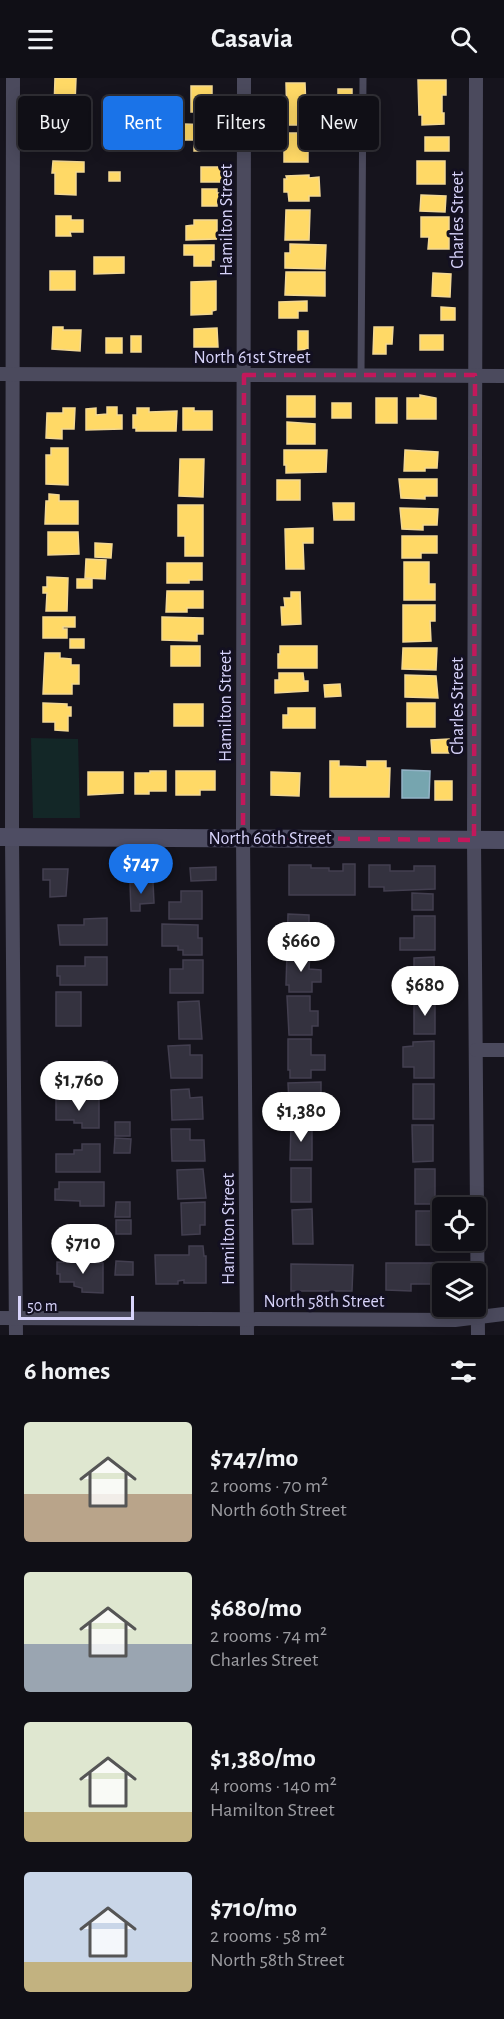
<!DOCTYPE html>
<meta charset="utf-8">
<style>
body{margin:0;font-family:"Alegreya Sans",sans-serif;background:#19181f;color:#f1f3f6;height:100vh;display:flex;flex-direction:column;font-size:22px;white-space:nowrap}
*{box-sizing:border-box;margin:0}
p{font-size:20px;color:#9c9ca1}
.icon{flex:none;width:33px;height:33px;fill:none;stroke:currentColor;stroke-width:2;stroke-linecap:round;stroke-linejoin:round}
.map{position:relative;height:1257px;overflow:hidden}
.side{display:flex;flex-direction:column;background:#100f16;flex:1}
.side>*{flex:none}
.top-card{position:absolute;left:18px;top:18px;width:468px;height:54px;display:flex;gap:12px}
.fabs{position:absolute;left:432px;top:1119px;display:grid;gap:12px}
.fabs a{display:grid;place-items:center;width:54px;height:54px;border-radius:6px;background:#100f16;box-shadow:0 3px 15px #0003,0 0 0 2px #302f35;font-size:30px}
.scale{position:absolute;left:18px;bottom:15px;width:116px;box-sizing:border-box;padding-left:6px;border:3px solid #d8d4fb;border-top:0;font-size:16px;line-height:21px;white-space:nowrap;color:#d8d4fb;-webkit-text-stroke:4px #131021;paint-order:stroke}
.price{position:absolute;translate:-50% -51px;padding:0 14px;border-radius:21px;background:#fff;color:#222;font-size:20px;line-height:39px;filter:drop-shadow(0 2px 3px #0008)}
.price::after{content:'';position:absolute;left:50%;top:36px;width:18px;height:14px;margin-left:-9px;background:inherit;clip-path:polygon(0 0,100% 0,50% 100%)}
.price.current{background:#1a73e8;color:#fff}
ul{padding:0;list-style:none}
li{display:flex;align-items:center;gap:18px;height:150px;padding:0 24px}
li span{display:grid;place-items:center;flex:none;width:168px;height:120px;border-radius:6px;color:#555}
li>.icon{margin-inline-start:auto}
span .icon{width:72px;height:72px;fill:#fffc;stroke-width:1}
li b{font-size:26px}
h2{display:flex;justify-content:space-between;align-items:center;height:72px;padding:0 24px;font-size:26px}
.chip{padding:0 21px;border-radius:6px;background:#100f16;box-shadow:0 3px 15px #0003,0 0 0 2px #302f35;font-size:21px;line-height:54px}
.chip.current{background:#1a73e8;color:#fff}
header{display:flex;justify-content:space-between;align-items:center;height:78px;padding:0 24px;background:#100f16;font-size:27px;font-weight:600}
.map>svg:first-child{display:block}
.green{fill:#132727}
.homes{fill:#ffd966;stroke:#f3d893;stroke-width:1.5}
.public{fill:#76a5af;stroke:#93b3c6;stroke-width:1.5}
.building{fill:#34323f;stroke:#433f50;stroke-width:1.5}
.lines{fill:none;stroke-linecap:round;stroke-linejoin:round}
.lane{stroke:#4b4a5d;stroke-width:7}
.street{stroke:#4b4a5d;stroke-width:14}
.secondary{stroke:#4e4d63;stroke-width:18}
.marked{fill:none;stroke:#c2185b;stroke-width:4.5;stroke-dasharray:12 8;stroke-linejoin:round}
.labels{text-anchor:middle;stroke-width:6;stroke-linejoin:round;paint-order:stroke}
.street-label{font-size:18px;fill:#d8d4fb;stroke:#131021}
</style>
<header><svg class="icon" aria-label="menu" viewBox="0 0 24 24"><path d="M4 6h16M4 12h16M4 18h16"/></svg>Casavia<svg class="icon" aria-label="search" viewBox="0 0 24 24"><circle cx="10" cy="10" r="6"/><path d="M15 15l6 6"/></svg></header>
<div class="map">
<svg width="504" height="1257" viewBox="0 0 504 1257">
<rect width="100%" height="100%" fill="#16141d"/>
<path class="green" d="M31 660 78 661 80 740H33Z"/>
<g class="homes">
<path d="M55 0H76L75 26H78V40L60 39V32L54 31Z"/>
<path d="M418 2H446V17H442V35H444V46L422 47V37H419Z"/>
<path d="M286 5H305L306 31H310V47H287Z"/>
<rect x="191" y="8" width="21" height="26"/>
<rect x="338" y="11" width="14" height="7"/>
<path d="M184 46 214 47V73H194V62H184Z"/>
<rect x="284" y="55" width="24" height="29"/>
<rect x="425" y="59" width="24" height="14"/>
<path d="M53 83 84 84V94H76V117L55 116V95H52Z"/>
<rect x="417" y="83" width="28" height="23"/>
<rect x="201" y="89" width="21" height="15"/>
<rect x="109" y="94" width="11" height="9"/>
<path d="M309 97V100L319 99 320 118H309V123H289L288 114H284V101H287L286 98Z"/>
<path d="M202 111H217V115H221V126H217V128H202Z"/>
<path d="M421 117 446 118 445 134 420 133Z"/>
<path d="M286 132H310L309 162H285Z"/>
<path d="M56 138H71V142H83V154H70L71 158H56Z"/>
<path d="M421 139H449V171H428L429 159H421Z"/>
<path d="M194 142H217V161L186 162V148L194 147Z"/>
<path d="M290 166 326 167 325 191 285 190V175H290Z"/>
<path d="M184 167H214V182H211V188H194V177H184Z"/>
<path d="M94 179H124V195L94 196Z"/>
<rect x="50" y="193" width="25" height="19"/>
<path d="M286 194H325V218L285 217Z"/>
<path d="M433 195 451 196 450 219 432 218Z"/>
<path d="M216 203V232L212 233V236L191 237V204Z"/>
<path d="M307 223V233H298V240H279V224Z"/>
<path d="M441 229 455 230V242H441Z"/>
<path d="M53 249H63V252H81L80 273 52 271Z"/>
<path d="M374 249H393L392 266H386V276H373Z"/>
<path d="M217 250 218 269H194V251Z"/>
<path d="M298 253H308V271L298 272Z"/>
<rect x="420" y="257" width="23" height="15"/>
<rect x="131" y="258" width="10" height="16"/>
<rect x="106" y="260" width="16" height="15"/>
<path d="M420 317 436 320V341H407V320H420Z"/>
<rect x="287" y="318" width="28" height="21"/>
<rect x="376" y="320" width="21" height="25"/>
<rect x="332" y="325" width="19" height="15"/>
<path d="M107 329H117V337H122V351L86 352V331L96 330V337L107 336Z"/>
<path d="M63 330H75L74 351H62V361L46 360 47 335H63Z"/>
<path d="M137 330H149V334L177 333 176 353H136V350H133V337H137Z"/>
<path d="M183 330H194V333H212V352H183Z"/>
<path d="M287 344 315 346V366H287Z"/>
<path d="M51 370H68V407L46 406V377H51Z"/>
<path d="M284 372H327L326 394 286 395V387H284Z"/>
<path d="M405 372 438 374 437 390H425V393H404Z"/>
<path d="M180 381H204L203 419 179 418Z"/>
<path d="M399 401H437V418H425V421L401 420Z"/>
<rect x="277" y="402" width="23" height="20"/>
<path d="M49 416 59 417V423H78V446H45L46 423H49Z"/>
<path d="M333 425H354V442H334Z"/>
<path d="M178 427H203V478H185V458H178Z"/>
<path d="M400 430 438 431 437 447H423V452L402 451Z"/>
<path d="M313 450V465H303L304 491H286L285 451Z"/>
<path d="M48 454H78L79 476 48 477Z"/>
<path d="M402 458H437V475H421V480H402Z"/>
<path d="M95 465 112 466 111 480 95 479Z"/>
<path d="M86 481 106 482 105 501 85 500Z"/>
<path d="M404 484H429V506H435V522H404Z"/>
<path d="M167 485H202V502H189V505H167Z"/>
<path d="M47 499 68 500 67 533H46L47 515H43V509H47Z"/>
<rect x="77" y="501" width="15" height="9"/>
<path d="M167 513H203V530H187V534H166Z"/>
<path d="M291 514H300L301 546 282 547 281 529H285L284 520H291Z"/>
<path d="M403 527H435V543H430L431 563 403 564Z"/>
<path d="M43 539H75V549H63V551H67V560H43Z"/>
<path d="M162 539 203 540V556H197V563L162 562Z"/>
<rect x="70" y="561" width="14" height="9"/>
<rect x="171" y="568" width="29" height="20"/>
<path d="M280 568H317V590H278V576H280Z"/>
<path d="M403 570H437L436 592 402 591Z"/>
<path d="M45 575H60V580L71 581V587H79V606H72V616H43Z"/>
<path d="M279 595H303L304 603H308V613L275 615V602H279Z"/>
<path d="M405 597 436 598 438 620 405 619Z"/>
<path d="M340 606 341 618 325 619 324 607Z"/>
<path d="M43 625 67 626V629H71V638H68V653L55 652V644H43Z"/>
<rect x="407" y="625" width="28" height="24"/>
<rect x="174" y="626" width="29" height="22"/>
<path d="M288 630H315V650H283V637H288Z"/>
<path d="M449 661V675H432L431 662Z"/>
<path d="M330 683H339V688L367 689V683H386V690H390L389 719H330Z"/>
<path d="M150 693H166V713H149V716H135V695H150Z"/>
<path d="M176 693H215V712H200V717H176Z"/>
<path d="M88 694H123V715L88 717Z"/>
<path d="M271 694 300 695 299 718 271 717Z"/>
<rect x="435" y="703" width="17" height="19"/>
</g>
<path class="public" d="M402 692 430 693 429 720H402Z"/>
<g class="building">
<path d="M343 786H355V817H289V787H311V790H329V793H343Z"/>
<path d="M369 787H390V793H414V788H435V811L384 813V809H369Z"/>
<path d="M216 789V802L191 803 190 790Z"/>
<path d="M43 791H68L66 818 50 819V802H43Z"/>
<path d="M153 804 154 825 140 826V833H131L130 805Z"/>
<path d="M181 813H202V841H169V824H181Z"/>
<path d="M412 815 433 816V832H412Z"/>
<path d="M288 836 309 837V873H287Z"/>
<path d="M414 838H435V872H400V860H414Z"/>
<path d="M107 840V867H60L58 847H84V841Z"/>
<path d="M162 846 198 847V860H202V877H183V872H178V868H162Z"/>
<path d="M287 875 310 876 309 891 321 892V904H312V914H289V907H286Z"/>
<path d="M85 879H107V907H60V898H57V888H85Z"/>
<path d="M434 879 435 914 406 915V894H414V880Z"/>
<path d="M183 882H203V915H170V891H183Z"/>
<rect x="56" y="914" width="25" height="34"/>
<path d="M287 918H310V933H318V948H312V957H289Z"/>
<rect x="414" y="922" width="21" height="34"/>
<path d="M199 923 202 961H179L178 924Z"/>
<path d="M288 961H311V977H325V992H311V1000H290V992H288Z"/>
<path d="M434 963V1000H414V989H403V969L413 968V964Z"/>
<path d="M190 967V977H202V1000H171L168 968Z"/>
<path d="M107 983 108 1011H57V992H69V988L87 987V984Z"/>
<path d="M321 1004V1040H301V1026H289L288 1005Z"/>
<rect x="413" y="1006" width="21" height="35"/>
<path d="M189 1011 190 1020 202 1019 203 1041 172 1042 171 1012Z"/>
<path d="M56 1021H99V1050H82V1045H74V1042H56Z"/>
<rect x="115" y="1044" width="15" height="14"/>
<path d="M291 1047H312V1082H290Z"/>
<path d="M412 1047H433V1083L413 1084Z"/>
<path d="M171 1051H190V1062H204L205 1083H172Z"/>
<path d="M115 1060 131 1061 130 1075H114Z"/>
<path d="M82 1066H100V1094H56V1076H74V1072H82Z"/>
<rect x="291" y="1090" width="20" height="34"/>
<path d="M203 1091 206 1120 178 1121 177 1092Z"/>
<rect x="415" y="1091" width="20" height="35"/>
<path d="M59 1104H104V1128H80V1123L55 1122V1111H59Z"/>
<path d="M116 1124H130V1139H115Z"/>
<path d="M205 1124V1147H200V1156L182 1157 181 1125Z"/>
<path d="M312 1131 313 1166H293L292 1132Z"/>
<rect x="416" y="1133" width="21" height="34"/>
<rect x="116" y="1142" width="15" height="14"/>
<path d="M85 1150H104V1177L60 1176V1168H56V1157H85Z"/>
<path d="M189 1168H203L204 1178H206V1205H184V1202L178 1203V1206H156L155 1177H189Z"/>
<path d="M116 1183 133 1184V1197H115Z"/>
<path d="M57 1184 103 1185V1215L82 1214V1210L74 1208V1204H60V1196H57Z"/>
<path d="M386 1185H437L436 1206H411V1213L386 1212Z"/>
<path d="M291 1186 353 1187 352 1213H291Z"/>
</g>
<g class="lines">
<path class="lane" d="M361 297 363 0"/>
<g class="street">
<path d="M13 0 12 759 16 1257"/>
<path d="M244 0 243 760 247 1257"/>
<path d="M476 0 474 762 478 1257"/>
<path d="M0 296 504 298"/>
<path d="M476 972H504"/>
<path d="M0 1240 455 1242 504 1236"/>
</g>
<path class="secondary" d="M0 759 504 762"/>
</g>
<path class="marked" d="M244 297H475L474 762 243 760Z"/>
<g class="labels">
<g class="street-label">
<text transform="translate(226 142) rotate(-90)" y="6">Hamilton Street</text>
<text transform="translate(457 142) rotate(-90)" y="6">Charles Street</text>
<text x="252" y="285">North 61st Street</text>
<text transform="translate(225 628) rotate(-90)" y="6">Hamilton Street</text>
<text transform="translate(457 628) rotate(-90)" y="6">Charles Street</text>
<text x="270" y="766">North 60th Street</text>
<text transform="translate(228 1151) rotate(-90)" y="6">Hamilton Street</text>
<text x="324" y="1229">North 58th Street</text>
</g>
</g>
</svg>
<div class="fabs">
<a><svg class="icon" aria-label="locate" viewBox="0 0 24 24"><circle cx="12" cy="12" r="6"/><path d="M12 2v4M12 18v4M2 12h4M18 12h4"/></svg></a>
<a><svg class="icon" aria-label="layers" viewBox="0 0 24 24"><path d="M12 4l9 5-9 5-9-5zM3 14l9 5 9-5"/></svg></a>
</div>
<div class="scale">50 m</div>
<b class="price current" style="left:141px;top:817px">$747</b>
<b class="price" style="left:301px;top:895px">$660</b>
<b class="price" style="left:425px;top:939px">$680</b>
<b class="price" style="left:79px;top:1034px">$1,760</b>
<b class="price" style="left:301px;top:1065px">$1,380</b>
<b class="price" style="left:83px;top:1197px">$710</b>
<div class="top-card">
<a class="chip">Buy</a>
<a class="chip current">Rent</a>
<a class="chip">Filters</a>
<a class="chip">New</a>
</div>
</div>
<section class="side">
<h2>6 homes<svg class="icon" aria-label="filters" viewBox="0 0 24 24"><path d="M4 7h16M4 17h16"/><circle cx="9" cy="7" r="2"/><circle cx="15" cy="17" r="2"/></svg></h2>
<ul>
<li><span style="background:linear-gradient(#dfe7d0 60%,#b9a48a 0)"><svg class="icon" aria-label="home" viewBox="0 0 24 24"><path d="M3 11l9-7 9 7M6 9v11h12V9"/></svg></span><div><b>$747/mo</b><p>2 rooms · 70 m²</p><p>North 60th Street</p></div></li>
<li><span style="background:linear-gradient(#dfe7d0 60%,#9aa5b1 0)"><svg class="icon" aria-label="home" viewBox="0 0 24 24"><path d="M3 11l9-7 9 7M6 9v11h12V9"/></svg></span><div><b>$680/mo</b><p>2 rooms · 74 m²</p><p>Charles Street</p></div></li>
<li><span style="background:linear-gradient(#dfe7d0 75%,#c2b280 0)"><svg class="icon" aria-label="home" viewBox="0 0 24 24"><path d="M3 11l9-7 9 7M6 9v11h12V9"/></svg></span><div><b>$1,380/mo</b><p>4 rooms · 140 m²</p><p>Hamilton Street</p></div></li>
<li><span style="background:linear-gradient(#c9d6e8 75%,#c2b280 0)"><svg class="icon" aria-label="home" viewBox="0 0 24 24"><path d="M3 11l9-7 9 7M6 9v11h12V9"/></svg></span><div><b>$710/mo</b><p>2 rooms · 58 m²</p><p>North 58th Street</p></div></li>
</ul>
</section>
